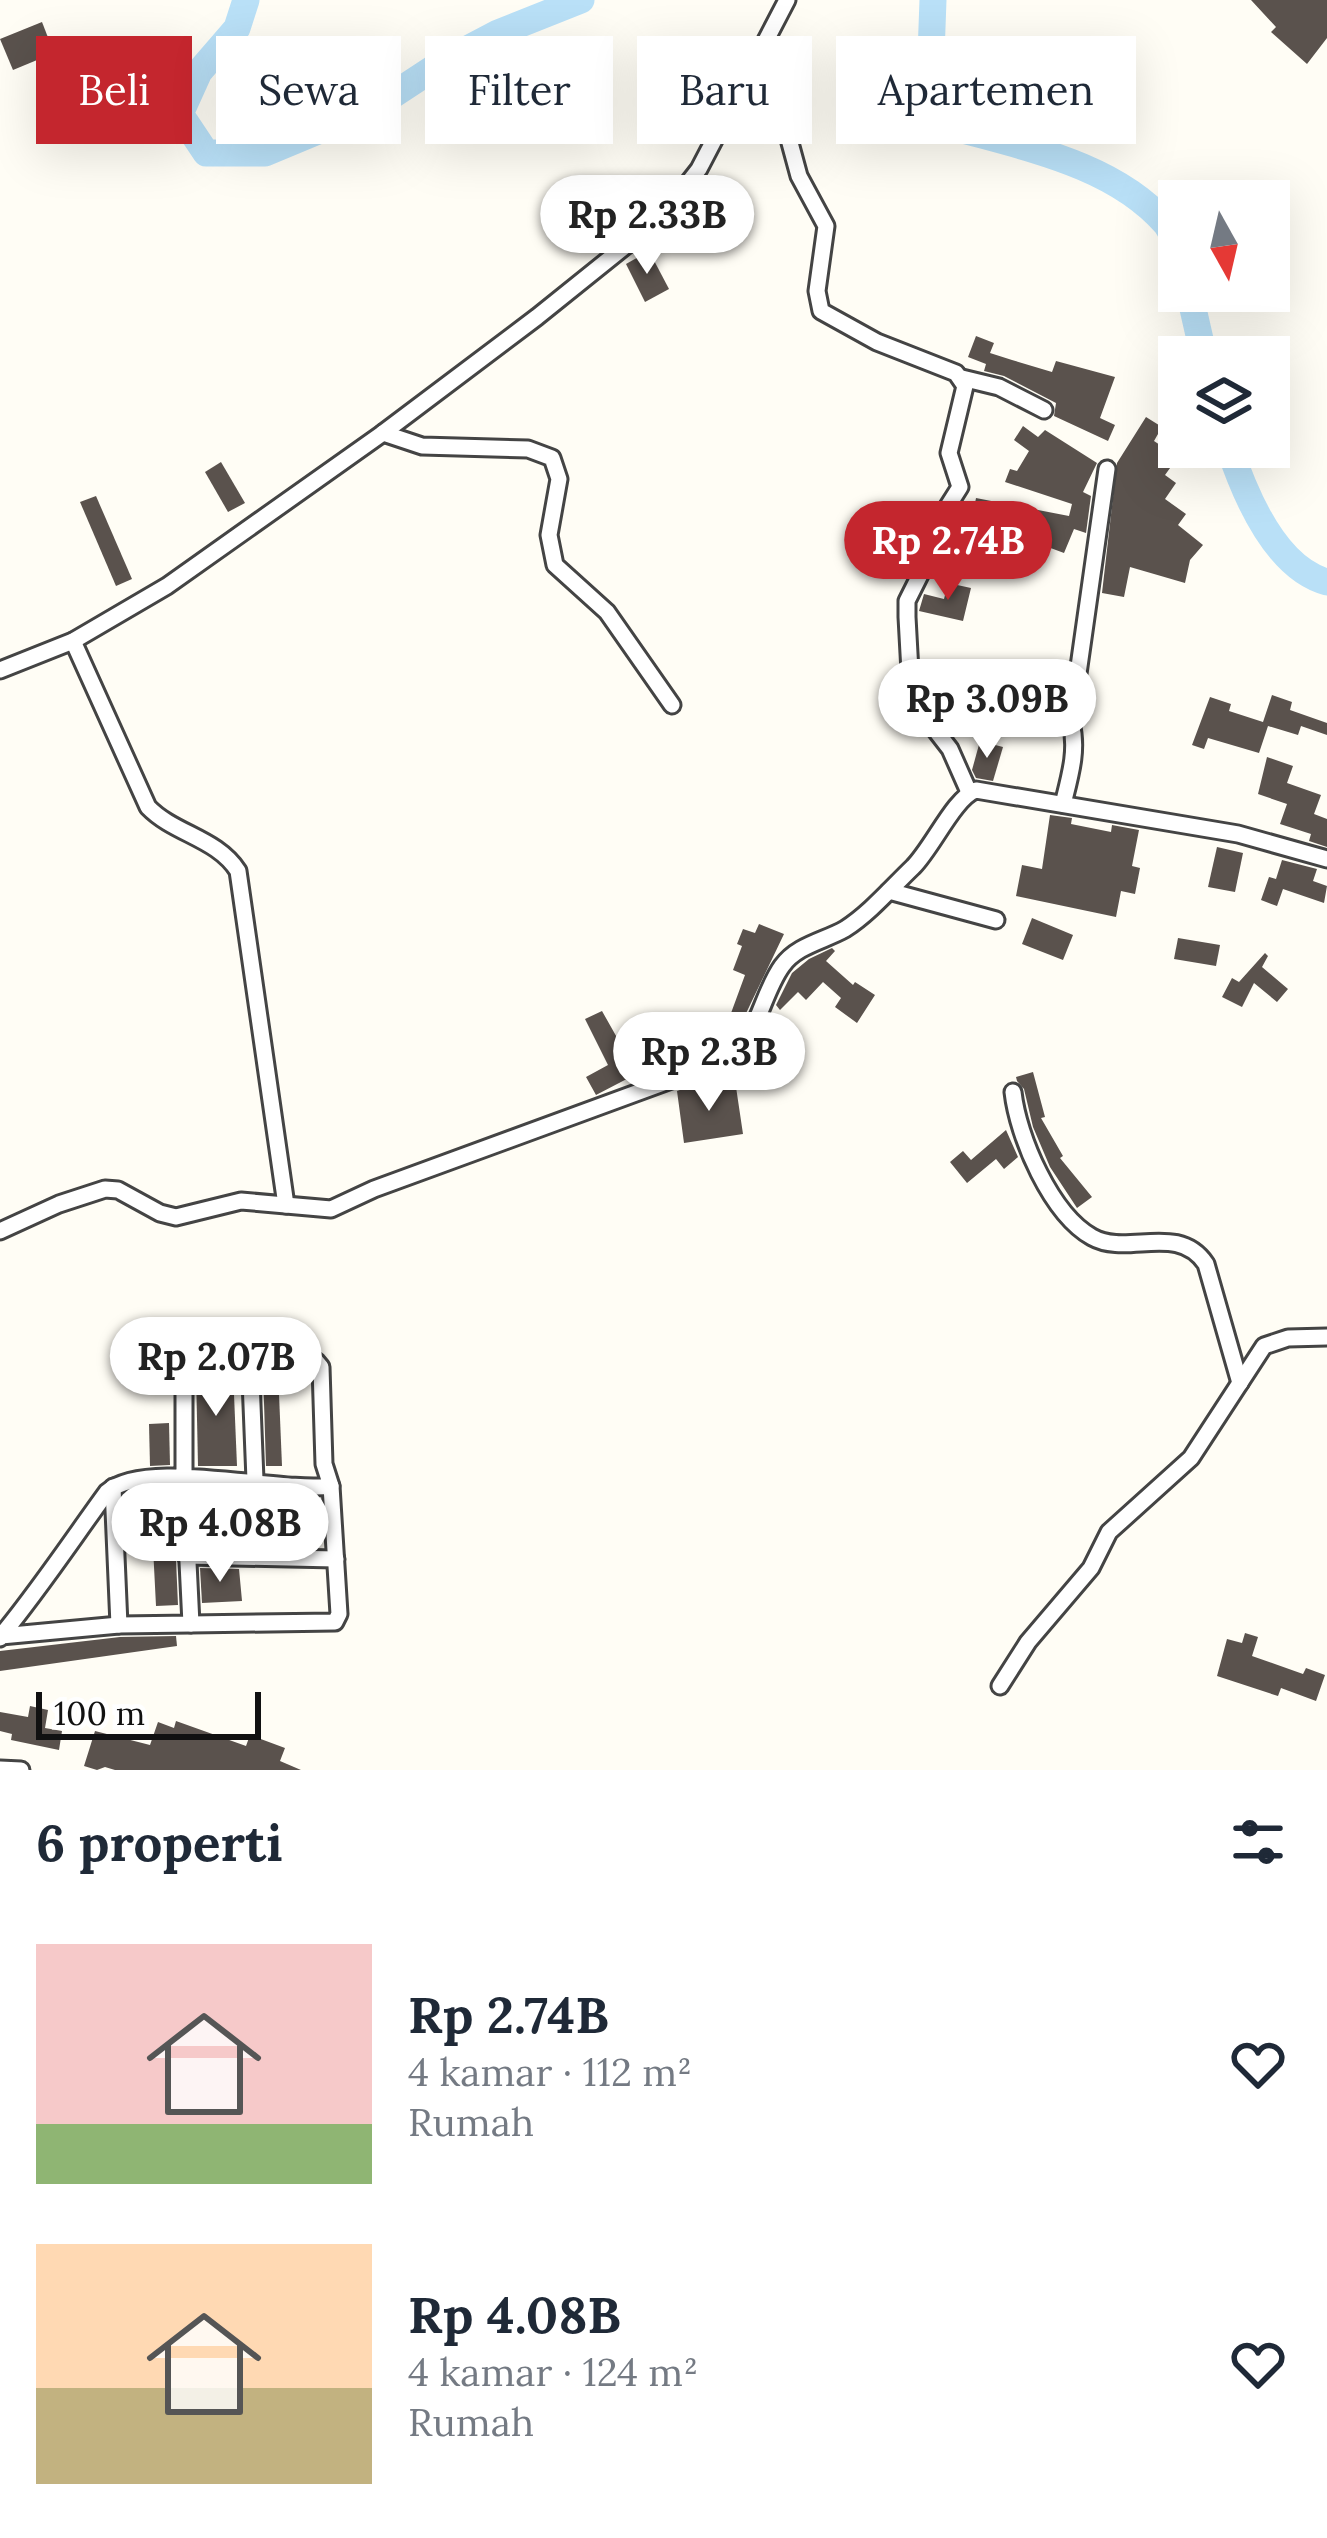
<!DOCTYPE html>
<html lang="id">
<meta charset="utf-8">
<style>
body{margin:0;font-family:Lora,serif;background:#f2f2f3;color:#1f2937;height:100vh;display:flex;flex-direction:column;font-size:45px;white-space:nowrap}
*{box-sizing:border-box;margin:0}
p{font-size:39px;color:#747a83}
.icon{flex:none;width:66px;height:66px;fill:none;stroke:currentColor;stroke-width:2;stroke-linecap:round;stroke-linejoin:round}
.map{position:relative;height:1770px;overflow:hidden}
.details{display:flex;flex-direction:column;background:#fff;flex:1}
.details>*{flex:none}
.guide{position:absolute;left:36px;top:36px;width:1257px;height:108px;display:flex;gap:24px}
.needle{width:78px;rotate:172deg}
.tools{position:absolute;left:1158px;top:180px;display:grid;gap:24px}
.tools a{display:grid;place-items:center;width:132px;height:132px;border-radius:0px;background:#fff;box-shadow:0 12px 48px #0002;font-size:60px}
.scale{position:absolute;left:36px;bottom:30px;width:225px;box-sizing:border-box;padding-left:12px;border:6px solid #111;border-top:0;font-size:33px;line-height:42px;white-space:nowrap;color:#111;-webkit-text-stroke:9px #fff;paint-order:stroke}
.price{position:absolute;translate:-50% -102px;padding:0 27px;border-radius:42px;background:#fff;color:#222;font-size:39px;line-height:78px;filter:drop-shadow(0 3px 6px #0008)}
.price::after{content:'';position:absolute;left:50%;top:72px;width:36px;height:27px;margin-left:-18px;background:inherit;clip-path:polygon(0 0,100% 0,50% 100%)}
.price.on{background:#c4262e;color:#fff}
ul{padding:0;list-style:none}
li{display:flex;align-items:center;gap:36px;height:300px;padding:0 36px}
li span{display:grid;place-items:center;flex:none;width:336px;height:240px;border-radius:0px;color:#555}
li>.icon{margin-inline-start:auto}
span .icon{width:144px;height:144px;fill:#fffc;stroke-width:1}
li b{font-size:51px}
h2{display:flex;justify-content:space-between;align-items:center;height:144px;padding:0 36px;font-size:51px}
.chip{padding:0 42px;border-radius:0px;background:#fff;box-shadow:0 12px 48px #0002;font-size:42px;line-height:108px}
.chip.on{background:#c4262e;color:#fff}
.map>svg:first-child{display:block}
.lines{fill:none;stroke-linecap:round;stroke-linejoin:round}
.river{stroke:#b9e0f7;stroke-width:27}
.building{fill:#5a524d}
.minor-casing{stroke:#444;stroke-width:21}
.minor{stroke:#fff;stroke-width:15}
</style>
<div class="map">
<svg width="1327" height="1770" viewBox="0 0 1327 1770">
<rect width="100%" height="100%" fill="#fffdf5"/>
<g class="lines">
<g class="river">
<path d="M246 0 237 28 199 72 180 114 206 153H265L373 108 443 62 498 33 581 0"/>
<path d="M933 0 930 82 956 128C1027 148 1115 165 1166 224 1173 233 1176 247 1179 258"/>
<path d="M1189 291 1204 357"/>
<path d="M1229 447C1245 495 1275 568 1327 582"/>
</g>
</g>
<g class="building">
<path d="M1251 0H1327V38L1307 64 1271 32 1276 27Z"/>
<path d="M42 22 54 53 13 70 0 39Z"/>
<path d="M649 251 669 289 645 302 626 264Z"/>
<path d="M976 336 994 343 990 353 1012 360 1052 372 1056 361 1115 377 1100 418 1115 425 1108 441 1054 416 1056 403 1004 376 984 371 986 364 968 357Z"/>
<path d="M1146 417 1162 427 1154 441 1178 457 1165 475 1176 483 1165 499 1186 514 1178 525 1203 545 1190 560 1185 583 1130 567 1124 597 1102 593 1117 463Z"/>
<path d="M1023 426 1038 437 1045 430 1097 463 1083 492 1091 496 1086 533 1074 529 1064 553 1021 537 970 529 976 498 1069 516 1072 504 1005 482 1010 469 1017 471 1029 451 1014 440Z"/>
<path d="M221 462 245 503 228 512 205 472Z"/>
<path d="M96 496 132 579 116 586 80 502Z"/>
<path d="M948 583 971 588 963 621 919 611 924 594 944 599Z"/>
<path d="M1272 695 1292 702 1290 710 1327 723V735L1301 726 1298 735 1268 726 1259 753 1208 738 1204 749 1192 745 1210 697 1231 704 1229 711 1263 722Z"/>
<path d="M980 741 1003 747 993 781 976 778 972 770Z"/>
<path d="M1267 757 1293 766 1287 783 1321 795 1314 814 1327 819V847L1309 841 1311 834 1280 824 1287 804 1258 794Z"/>
<path d="M1050 815 1072 818 1071 824 1111 832 1112 825 1139 830 1132 866 1140 868 1135 894 1121 891 1116 917 1016 896 1022 865 1042 869Z"/>
<path d="M1217 847 1243 853 1235 892 1208 887Z"/>
<path d="M1282 860 1317 869 1313 881 1327 886 1324 903 1283 889 1277 906 1261 900 1269 877 1276 879Z"/>
<path d="M1032 918 1073 935 1063 960 1022 944Z"/>
<path d="M759 924 784 934 739 1028 727 1024 745 975 733 970 742 946 737 944 743 929 755 933Z"/>
<path d="M1178 938 1220 945 1216 966 1174 959Z"/>
<path d="M832 948 835 951 826 961 853 985 855 982 875 995 857 1023 835 1007 841 998 823 982 806 1000 798 992 780 1010 776 1005 792 973 809 959Z"/>
<path d="M1265 953 1268 956 1262 967 1288 989 1277 1002 1254 983 1242 1007 1222 997 1232 978 1239 982Z"/>
<path d="M602 1011 624 1050 632 1046 644 1070 596 1095 586 1077 608 1065 585 1019Z"/>
<path d="M1033 1072 1045 1117 1041 1118 1063 1156 1060 1158 1092 1197 1077 1208 1050 1167 1033 1127 1024 1089 1017 1081 1016 1077Z"/>
<path d="M697 1084 698 1092 736 1087 743 1134 684 1143 677 1091Z"/>
<path d="M1006 1130 1018 1157 1004 1169 996 1159 967 1183 950 1162 963 1151 971 1160Z"/>
<path d="M278 1370 282 1466H266L263 1371Z"/>
<path d="M196 1371H233L237 1466H198Z"/>
<path d="M169 1423 170 1465 150 1466 149 1424Z"/>
<path d="M173 1492 178 1605 156 1606 153 1547 128 1549V1513L153 1511 152 1494Z"/>
<path d="M210 1492V1495L239 1494 241 1542 238 1545H215V1537L199 1538 197 1493Z"/>
<path d="M200 1568 239 1569 242 1601 202 1603Z"/>
<path d="M1245 1633 1258 1637 1252 1656 1303 1674 1306 1668 1325 1675 1316 1701 1281 1688 1278 1696 1217 1676 1227 1639 1242 1643Z"/>
<path d="M176 1636 177 1646 0 1671V1651L120 1637Z"/>
<path d="M30 1706 48 1710 45 1728 62 1731 59 1750 11 1740 12 1734 0 1731V1712L28 1717Z"/>
<path d="M176 1721 246 1746 250 1735 285 1748 280 1761 301 1770H115L105 1767 97 1770 84 1766 95 1731 150 1745 158 1722 174 1728Z"/>
</g>
<g class="lines">
<defs>
<g id="minor">
<path d="M759 54 777 95 799 176 826 226 817 291 821 311 877 342 956 373 965 386 949 453 960 487 936 525 930 555 907 601V617L911 690 923 714 950 749 969 792"/>
<path d="M962 378 999 387 1044 410"/>
<path d="M383 433 422 446 528 449 552 458 559 479 549 535 555 565 607 612 672 705"/>
<path d="M73 641 148 807C174 834 217 838 238 871L286 1205"/>
<path d="M0 670 73 641 167 586 383 433 537 317 644 231 674 201 699 169 787 0"/>
<path d="M1063 804C1070 776 1078 750 1071 723L1107 469"/>
<path d="M889 891 996 920"/>
<path d="M1013 1092C1018 1137 1051 1214 1092 1237 1127 1257 1178 1222 1206 1264L1240 1383"/>
<path d="M0 1231 59 1204 105 1189 118 1190 160 1213 176 1217 241 1201 331 1209 374 1189 726 1060C758 1040 761 995 782 966 797 945 824 941 845 929 870 913 892 887 913 867 933 847 954 798 976 790L1238 834 1327 859"/>
<path d="M250 1355 255 1480"/>
<path d="M113 1487 119 1625"/>
<path d="M186 1556 336 1559"/>
<path d="M191 1624 335 1622 339 1614 331 1486"/>
<path d="M0 1638 1 1636C39 1590 72 1540 107 1492 147 1458 277 1493 331 1486L324 1464 321 1367 316 1361 250 1355 194 1357 184 1365V1480L191 1624 119 1625 1 1636"/>
<path d="M1000 1686 1028 1642 1091 1568 1109 1532 1191 1458 1264 1346 1288 1338 1327 1337"/>
<path d="M0 1769 21 1770"/>
</g>
</defs>
<use href="#minor" class="minor-casing"/>
<use href="#minor" class="minor"/>
</g>
</svg>
<div class="tools">
<a><svg class="needle" viewBox="-14 -14 28 28"><path d="M0-13l5 13h-10z" fill="#e53935"/><path d="M0 13l5-13h-10z" fill="#747a83"/></svg></a>
<a><svg class="icon" aria-label="layers" viewBox="0 0 24 24"><path d="M12 4l9 5-9 5-9-5zM3 14l9 5 9-5"/></svg></a>
</div>
<div class="scale">100 m</div>
<b class="price" style="left:647px;top:277px">Rp 2.33B</b>
<b class="price on" style="left:948px;top:603px">Rp 2.74B</b>
<b class="price" style="left:987px;top:761px">Rp 3.09B</b>
<b class="price" style="left:709px;top:1114px">Rp 2.3B</b>
<b class="price" style="left:216px;top:1419px">Rp 2.07B</b>
<b class="price" style="left:220px;top:1585px">Rp 4.08B</b>
<div class="guide">
<a class="chip on">Beli</a>
<a class="chip">Sewa</a>
<a class="chip">Filter</a>
<a class="chip">Baru</a>
<a class="chip">Apartemen</a>
</div>
</div>
<section class="details">
<h2>6 properti<svg class="icon" aria-label="filters" viewBox="0 0 24 24"><path d="M4 7h16M4 17h16"/><circle cx="9" cy="7" r="2"/><circle cx="15" cy="17" r="2"/></svg></h2>
<ul>
<li><span style="background:linear-gradient(#f6c9c9 75%,#8fb573 0)"><svg class="icon" aria-label="home" viewBox="0 0 24 24"><path d="M3 11l9-7 9 7M6 9v11h12V9"/></svg></span><div><b>Rp 2.74B</b><p>4 kamar · 112 m²</p><p>Rumah</p></div><svg class="icon" aria-label="heart" viewBox="0 0 24 24"><path d="M12 20l-8-8c-3-5 5-10 8-4 3-6 11-1 8 4z"/></svg></li>
<li><span style="background:linear-gradient(#ffd9b3 60%,#c2b280 0)"><svg class="icon" aria-label="home" viewBox="0 0 24 24"><path d="M3 11l9-7 9 7M6 9v11h12V9"/></svg></span><div><b>Rp 4.08B</b><p>4 kamar · 124 m²</p><p>Rumah</p></div><svg class="icon" aria-label="heart" viewBox="0 0 24 24"><path d="M12 20l-8-8c-3-5 5-10 8-4 3-6 11-1 8 4z"/></svg></li>
</ul>
</section>
